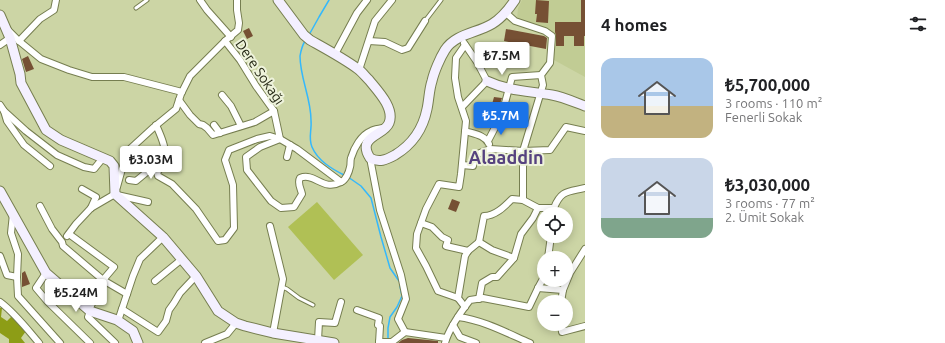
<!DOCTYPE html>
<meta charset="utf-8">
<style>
body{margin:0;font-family:Ubuntu,sans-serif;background:#f2f2f2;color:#202124;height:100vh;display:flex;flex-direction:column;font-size:15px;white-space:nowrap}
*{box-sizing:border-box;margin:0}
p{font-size:13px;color:#757577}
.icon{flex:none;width:22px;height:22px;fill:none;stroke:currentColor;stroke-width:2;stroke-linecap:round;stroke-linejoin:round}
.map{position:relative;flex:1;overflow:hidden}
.panel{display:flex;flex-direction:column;background:#fff;width:360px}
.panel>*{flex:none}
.buttons{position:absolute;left:537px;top:207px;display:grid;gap:8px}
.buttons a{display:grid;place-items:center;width:36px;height:36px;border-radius:50%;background:#fff;box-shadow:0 2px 10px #0003;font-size:20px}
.price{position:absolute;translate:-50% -34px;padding:0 9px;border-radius:4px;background:#fff;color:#222;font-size:13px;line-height:26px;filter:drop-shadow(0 1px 2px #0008)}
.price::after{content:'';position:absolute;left:50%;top:24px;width:12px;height:9px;margin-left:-6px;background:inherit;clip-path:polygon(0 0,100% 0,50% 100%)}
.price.current{background:#1a73e8;color:#fff}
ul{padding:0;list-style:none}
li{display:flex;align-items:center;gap:12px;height:100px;padding:0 16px}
li span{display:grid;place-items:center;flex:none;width:112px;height:80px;border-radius:12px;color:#555}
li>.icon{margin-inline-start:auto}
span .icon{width:48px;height:48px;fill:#fffc;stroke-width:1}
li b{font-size:17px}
h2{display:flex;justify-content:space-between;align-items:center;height:48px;padding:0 16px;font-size:17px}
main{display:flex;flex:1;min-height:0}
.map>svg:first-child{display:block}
.built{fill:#c1cc94}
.green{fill:#b0c055}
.forest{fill:#8d9d16}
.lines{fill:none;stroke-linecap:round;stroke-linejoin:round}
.stream{stroke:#34b8fc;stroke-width:1.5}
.building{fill:#765034}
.service-casing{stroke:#767e50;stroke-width:5}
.minor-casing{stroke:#767e50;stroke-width:8}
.secondary-casing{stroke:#767e50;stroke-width:11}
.service{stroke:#fff;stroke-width:3}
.minor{stroke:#fff;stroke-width:6}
.secondary{stroke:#f4f0ff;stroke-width:9}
.labels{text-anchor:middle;stroke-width:4;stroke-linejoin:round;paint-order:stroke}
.street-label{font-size:14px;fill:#262916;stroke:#eef3db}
.district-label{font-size:18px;font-weight:bold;fill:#56427f;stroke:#eef3db}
</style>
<main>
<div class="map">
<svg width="585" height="343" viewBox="0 0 585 343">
<rect width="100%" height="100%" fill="#ccd5a5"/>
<path class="built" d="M522 0H585V77L554 60 547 28 517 19 518 8Z"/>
<path class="green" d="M317 202 363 255 334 280 288 227Z"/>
<path class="forest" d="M0 308H2L1 317 7 321 12 316 26 331 21 338 25 343H9V339L0 333Z"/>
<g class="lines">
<g class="stream">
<path d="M309 35 319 17 329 0"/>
<path d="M305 41C302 46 301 50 300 56 300 78 311 98 311 120 312 130 308 138 312 147 318 161 332 169 344 175"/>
<path d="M348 177 361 186 371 198 381 237 390 268 399 281"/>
<path d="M388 339V328L390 317 397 307 402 296 400 286"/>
</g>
</g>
<g class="building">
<path d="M536 0 549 1 548 23 536 22 537 14H535Z"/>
<path d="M581 0H585V36H584V46H574V36H564V46H556V36L555 32V22H581Z"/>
<path d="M249 28 253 36 247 39 243 31Z"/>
<path d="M506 29 544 36 547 38 546 49 504 41Z"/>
<path d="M28 56 34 69 26 72 22 59Z"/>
<path d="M494 97 502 98 498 110 491 108Z"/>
<path d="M452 199 460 202 456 212 448 209Z"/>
<path d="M25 271 30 284 22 287V273Z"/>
<path d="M408 338 438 341V343H398L402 340Z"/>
</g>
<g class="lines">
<defs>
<g id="service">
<path d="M136 8 147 0"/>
<path d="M425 21 441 0"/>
<path d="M282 287 287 289 299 298 313 305"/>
</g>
<g id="minor">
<path d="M200 0 207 10 231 37"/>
<path d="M506 13 515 21 545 31 552 36 550 63 541 75 543 85 523 151V200"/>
<path d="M8 30 19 41 41 59 69 70 92 77H124L182 92"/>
<path d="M19 41 40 19 54 10 56 0"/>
<path d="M225 41 240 60 256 86 274 111 280 139"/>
<path d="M369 41 385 42 402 50 408 48 425 21"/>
<path d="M0 45 10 38"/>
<path d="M335 54 357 13 367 0"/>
<path d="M359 70 375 21 392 0"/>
<path d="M222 95 231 106 241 126"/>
<path d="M179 100 190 115 199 124 203 125 207 128 213 135 255 122 274 111"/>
<path d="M0 105 4 111 26 131 57 155 84 167 94 169 103 158"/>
<path d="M462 107 487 81 477 62 464 43"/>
<path d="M4 111 7 121 24 145 50 166"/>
<path d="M156 125C161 136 169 153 163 164 162 167 159 170 157 172L158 176 172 184 196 209 218 241 225 240 234 228 233 185 225 160 229 150 257 139 270 136 280 139 297 149 341 182"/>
<path d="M214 125 220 133"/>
<path d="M465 131C474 134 485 135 489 144"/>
<path d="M280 139 260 147 246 157 247 170 271 201 281 208 294 207 302 194C301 189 297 183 300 178 315 172 323 192 341 182 346 180 349 172 350 167 351 164 350 161 351 158 354 148 361 135 371 131 374 129 379 129 383 128"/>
<path d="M488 141 502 114 512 77 541 75"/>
<path d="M287 157 290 145"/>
<path d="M370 158 380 210 401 275 406 299 398 319 405 332"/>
<path d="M462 165 473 166 475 155 490 149 523 151 550 150 566 127 585 131"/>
<path d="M129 180 136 181 165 157"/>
<path d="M117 187 122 169 130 149 154 127 176 109 181 94 190 76 225 41 238 30 239 23 237 10V0"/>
<path d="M82 189 96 197 91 208"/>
<path d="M117 195 148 202"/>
<path d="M40 206 52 229 62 242 63 246 103 280 127 294"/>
<path d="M13 214 11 233 18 254 17 277 18 296 60 343"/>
<path d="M421 223 432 227 442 237 448 240 446 246 468 251"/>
<path d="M270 226 283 279 273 333"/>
<path d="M69 234 114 267 103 280 89 310"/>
<path d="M67 236 76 224 91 208 115 194"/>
<path d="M479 242 484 216C495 216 504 207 512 199L523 200 538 208H554C561 190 568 192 585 188"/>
<path d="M479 242 492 250 514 258"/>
<path d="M0 256 7 275 17 277"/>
<path d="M548 258 551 236"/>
<path d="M46 273 36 288 47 301 90 343"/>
<path d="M155 281 182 259"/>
<path d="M538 288 563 290"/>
<path d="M458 298 438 291 426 266 416 248 417 234 426 209 439 184 459 187 461 174 466 121 458 97 455 78 456 58 465 45"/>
<path d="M479 299 482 283 492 277H497L514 258 521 234 533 218 538 208"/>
<path d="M0 302C15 313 27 329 39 343"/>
<path d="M561 302 563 290 570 273 585 249"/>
<path d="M465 307 458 298 465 256 468 251 479 242"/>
<path d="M122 309 158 332 166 321 169 310 174 303 180 293 196 276"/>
<path d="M357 310 379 318 378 325 380 326 379 343"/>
<path d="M90 311 88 317 115 343"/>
<path d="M458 317C483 320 507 333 530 343"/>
<path d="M118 321 133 276 140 259 163 237"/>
<path d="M561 324 562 332 585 326"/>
<path d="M453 325 460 337 476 343"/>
<path d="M318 340 319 322 335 323 341 302"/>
<path d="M379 342H392L405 332 446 338"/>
<path d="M205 343 227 334 236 323"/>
<path d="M445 343C449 328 460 313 470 300L483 298 529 307 538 288 544 277"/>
</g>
<g id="secondary">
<path d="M278 0 304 35 310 40C326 49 343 58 358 69 362 72 365 76 369 80 377 90 395 108 389 123 384 136 356 136 370 158 379 163 386 160 395 155 413 144 423 129 427 109 429 100 429 90 432 81 434 72 440 58 445 50 455 34 477 33 492 24 502 18 509 9 515 0"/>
<path d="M0 15 10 38 20 74 21 83 46 130 61 140 110 161 114 166 115 194 163 237 196 276 218 311 236 323 245 326 273 333 334 343"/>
<path d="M487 81C508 91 529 91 552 95 563 97 574 102 585 106"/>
<path d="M0 191 46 273 90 311 117 320 133 331 138 343"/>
</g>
</defs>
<use href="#service" class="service-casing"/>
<use href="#minor" class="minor-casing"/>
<use href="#secondary" class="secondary-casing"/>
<use href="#service" class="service"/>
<use href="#minor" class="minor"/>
<use href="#secondary" class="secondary"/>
</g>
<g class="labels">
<g class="street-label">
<text transform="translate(260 72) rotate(56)" y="5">Dere Sokağı</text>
</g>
<g class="district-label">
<text x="506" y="164">Alaaddin</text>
</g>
</g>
</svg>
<div class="buttons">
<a><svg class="icon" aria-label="locate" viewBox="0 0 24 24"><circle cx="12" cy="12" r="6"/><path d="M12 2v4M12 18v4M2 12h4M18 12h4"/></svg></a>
<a>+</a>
<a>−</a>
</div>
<b class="price" style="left:502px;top:76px">₺7.5M</b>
<b class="price current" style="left:501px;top:136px">₺5.7M</b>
<b class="price" style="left:151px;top:180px">₺3.03M</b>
<b class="price" style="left:76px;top:313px">₺5.24M</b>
</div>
<section class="panel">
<h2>4 homes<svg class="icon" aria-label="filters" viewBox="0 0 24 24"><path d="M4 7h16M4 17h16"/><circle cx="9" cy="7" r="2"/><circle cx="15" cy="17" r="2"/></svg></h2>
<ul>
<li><span style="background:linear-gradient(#a9c7e8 60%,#c2b280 0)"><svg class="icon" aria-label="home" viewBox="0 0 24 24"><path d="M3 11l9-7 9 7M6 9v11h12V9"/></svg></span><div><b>₺5,700,000</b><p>3 rooms · 110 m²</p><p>Fenerli Sokak</p></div></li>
<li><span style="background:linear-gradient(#c9d6e8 75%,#7fa58c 0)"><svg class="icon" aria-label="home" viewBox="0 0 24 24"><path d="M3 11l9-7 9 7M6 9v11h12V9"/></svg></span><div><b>₺3,030,000</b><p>3 rooms · 77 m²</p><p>2. Ümit Sokak</p></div></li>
</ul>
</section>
</main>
